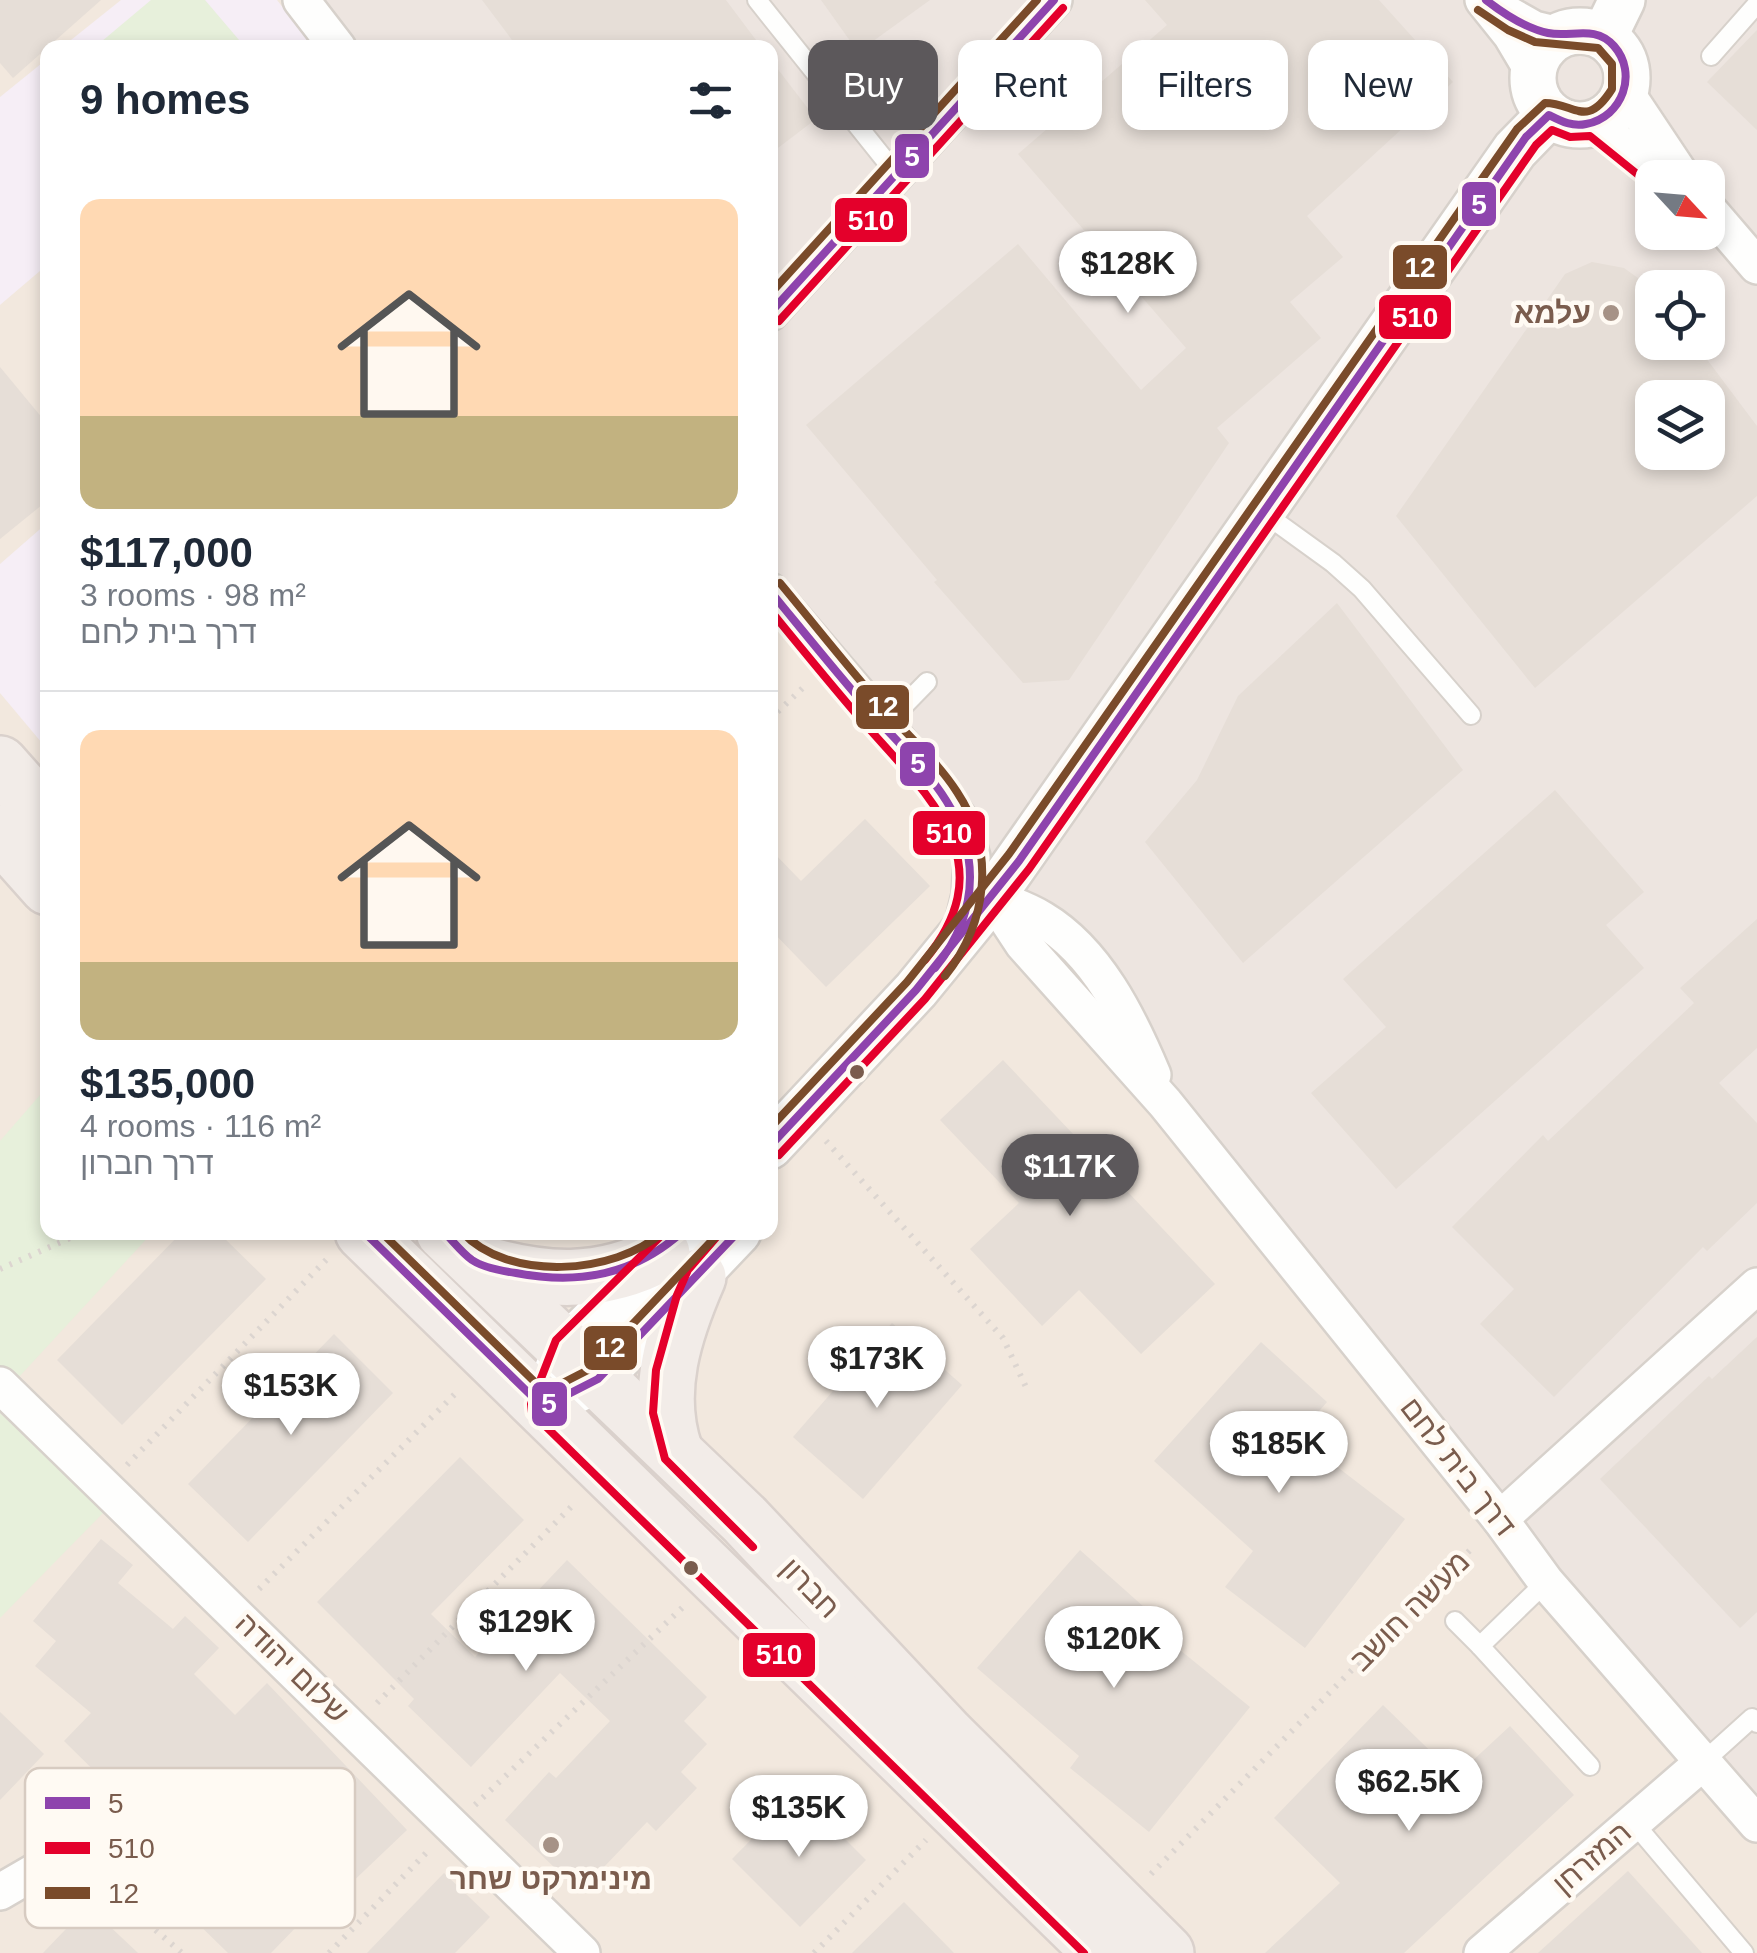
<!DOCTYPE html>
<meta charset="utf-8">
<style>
body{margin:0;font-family:Helvetica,"Noto Sans Hebrew",sans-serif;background:#f2f2f3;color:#1f2937;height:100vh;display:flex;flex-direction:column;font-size:38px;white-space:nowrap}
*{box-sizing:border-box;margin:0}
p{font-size:32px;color:#747a83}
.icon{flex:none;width:55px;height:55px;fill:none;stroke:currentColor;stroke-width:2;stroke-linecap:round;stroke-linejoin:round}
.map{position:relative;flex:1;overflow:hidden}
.panel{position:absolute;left:40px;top:40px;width:738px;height:1200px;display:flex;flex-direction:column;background:#fff;border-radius:20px;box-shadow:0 5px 15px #0003}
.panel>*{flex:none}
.banner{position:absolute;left:808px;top:40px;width:798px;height:90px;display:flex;gap:20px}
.needle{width:65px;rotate:116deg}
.buttons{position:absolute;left:1635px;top:160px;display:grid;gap:20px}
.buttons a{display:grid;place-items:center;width:90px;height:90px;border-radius:20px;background:#fff;box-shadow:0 5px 15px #0003;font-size:50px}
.price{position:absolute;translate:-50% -85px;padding:0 22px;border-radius:35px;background:#fff;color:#222;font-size:32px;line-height:65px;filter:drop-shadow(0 2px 5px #0008)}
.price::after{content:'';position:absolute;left:50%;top:60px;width:30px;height:22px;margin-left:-15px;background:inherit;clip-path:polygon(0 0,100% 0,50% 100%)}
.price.selected{background:#5c585b;color:#fff}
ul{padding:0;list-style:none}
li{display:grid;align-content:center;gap:20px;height:530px;padding:0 40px}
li+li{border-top:2px solid #e0e1e3}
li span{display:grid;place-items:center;height:310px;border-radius:20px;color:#555}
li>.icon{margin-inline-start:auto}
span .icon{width:180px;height:180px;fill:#fffc;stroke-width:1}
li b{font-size:42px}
h2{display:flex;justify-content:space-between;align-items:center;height:120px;padding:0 40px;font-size:42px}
.tag{padding:0 35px;border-radius:20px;background:#fff;box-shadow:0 5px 15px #0003;font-size:35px;line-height:90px}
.tag.selected{background:#5c585b;color:#fff}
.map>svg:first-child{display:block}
.residential{fill:#f2e8de;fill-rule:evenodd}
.industrial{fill:#ede5e0;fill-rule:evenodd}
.education{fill:#f6eef6}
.green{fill:#e7f0db}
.building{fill:#e6ded7;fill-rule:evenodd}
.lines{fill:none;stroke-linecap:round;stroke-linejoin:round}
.service-casing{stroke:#d7d1cb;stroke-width:22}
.minor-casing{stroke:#d7d1cb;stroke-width:40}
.tertiary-casing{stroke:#d7d1cb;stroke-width:50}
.trunk-casing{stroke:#dad1cc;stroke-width:60}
.path{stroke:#dcd5d0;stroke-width:6;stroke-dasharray:2.5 8;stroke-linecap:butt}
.service{stroke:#fefefd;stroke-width:18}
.minor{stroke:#fefefd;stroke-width:35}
.tertiary{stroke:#fefefd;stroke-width:45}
.trunk{stroke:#f2ece8;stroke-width:55}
.bus-1-casing{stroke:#fffaf3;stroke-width:15}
.bus-2-casing{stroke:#fffaf3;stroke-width:15}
.bus-3-casing{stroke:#fffaf3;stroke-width:15}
.bus-1{stroke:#8e44ad;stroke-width:8}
.bus-2{stroke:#e4002b;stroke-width:8}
.bus-3{stroke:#7a4b2a;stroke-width:8}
.poi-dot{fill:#a69286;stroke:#fffaf3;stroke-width:4}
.bus-dot{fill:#7a5c4d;stroke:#fffaf3;stroke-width:4}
.labels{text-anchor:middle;stroke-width:9;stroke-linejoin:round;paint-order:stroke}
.poi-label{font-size:30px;font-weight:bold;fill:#7a5c4d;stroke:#fffaf3;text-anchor:end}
.street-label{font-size:30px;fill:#7a5c4d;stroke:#fffaf3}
.key{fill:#fffaf3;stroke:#d7cbc1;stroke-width:2.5}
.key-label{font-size:28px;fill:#7a5c4d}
.line-badge{stroke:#fffaf3;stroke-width:4}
.badge-label{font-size:28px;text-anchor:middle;font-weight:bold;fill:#fff}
</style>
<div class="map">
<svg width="1757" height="1953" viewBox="0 0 1757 1953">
<rect width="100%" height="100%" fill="#f9f5f0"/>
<path class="residential" d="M0 0H1757V1953H0ZM48 48H770V1232H48ZM1652 178H1708V232H1652ZM1652 288H1708V342H1652ZM1652 398H1708V452H1652Z"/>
<path class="industrial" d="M302 0H1757V1808L1019 930 883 727 770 591V48L339 47ZM1652 178H1708V232H1652ZM1652 288H1708V342H1652ZM1652 398H1708V452H1652Z"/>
<g class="education">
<path d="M121 0H277L309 41 301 48H61Z"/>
<path d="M47 59V265L0 305V97Z"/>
<path d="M47 523V749L0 693V564Z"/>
</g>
<g class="green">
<path d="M151 0H205L245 47H95Z"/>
<path d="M47 1087 48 1232 152 1233 6 1391 0 1385V1141Z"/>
<path d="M0 1413 105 1511 0 1618Z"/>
</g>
<g class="building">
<path d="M0 0H101L13 78 0 63Z"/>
<path d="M482 0H726L762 48H518Z"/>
<path d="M821 0H930L858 52Z"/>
<path d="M1145 0H1379L1453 82 1307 216 1343 257 1290 302 1321 338 1217 428 1229 443 1069 680 1023 683 934 582 937 580 806 425 1018 244 1141 390 1186 348 1018 154 1167 25Z"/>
<path d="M1757 30V130L1707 82Z"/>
<path d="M770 59 816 119 770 154Z"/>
<path d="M1592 262 1624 268 1652 288V342H1694L1757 426V496L1535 688 1396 516 1565 274ZM1652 398H1708V452H1652Z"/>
<path d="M0 367 48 425V500L0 539Z"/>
<path d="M1337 603 1463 770 1243 963 1145 842 1197 780 1238 696Z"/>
<path d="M1555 790 1644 892 1606 925 1644 968 1396 1189 1311 1093 1386 1027 1343 979Z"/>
<path d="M865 819 930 886 826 987 770 929V849L801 881Z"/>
<path d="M1757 919V1048L1719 1083 1757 1123V1203L1707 1251 1703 1247 1554 1397 1480 1324 1514 1289 1452 1227 1543 1135 1548 1141 1694 1003 1680 988Z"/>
<path d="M1003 1060 1215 1284 1141 1354 1079 1290 1042 1326 970 1249 1019 1203 940 1120Z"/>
<path d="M182 1232H218L266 1279 122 1425 57 1360Z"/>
<path d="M892 1323 962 1385 863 1499 793 1437Z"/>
<path d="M334 1334 393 1393 248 1542 188 1484Z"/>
<path d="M1757 1337V1612L1740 1628 1600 1479 1709 1376 1712 1379Z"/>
<path d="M1261 1342 1327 1402 1297 1436 1405 1519 1305 1648 1225 1587 1253 1551 1154 1461Z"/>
<path d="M460 1457 524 1520 431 1614 475 1657 567 1560 707 1697 684 1721 707 1744 681 1772 697 1788 656 1831 647 1822 580 1892 505 1820 549 1772 556 1778 610 1721 560 1673 471 1767 408 1706 414 1699 317 1602Z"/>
<path d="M101 1539 133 1565 118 1583 173 1629 185 1616 219 1648 194 1674 235 1715 267 1683 407 1830 345 1889 339 1883 271 1953H228L110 1838 136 1812 64 1741 91 1713 35 1666 56 1641 33 1621Z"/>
<path d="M1080 1550 1144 1607 1137 1615 1250 1707 1149 1832 1070 1768 1079 1756 977 1668Z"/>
<path d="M1383 1705 1456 1776 1510 1726 1574 1795 1404 1953H1265L1340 1883 1274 1818Z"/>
<path d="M0 1712 44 1754 0 1800Z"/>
<path d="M798 1792 866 1860 800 1927 732 1859Z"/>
<path d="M1628 1871 1702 1953H1538Z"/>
<path d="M444 1873 490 1917 455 1953H367Z"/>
<path d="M904 1902 954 1953H852Z"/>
<path d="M88 1906 138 1953H43Z"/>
</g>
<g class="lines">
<defs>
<g id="service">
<path d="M757 0 897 175"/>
<path d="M1711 56 1757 4"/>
<path d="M1261 511 1333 563 1362 589 1471 715"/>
<path d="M883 727 927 682"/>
<path d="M1546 1582 1480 1646 1590 1766"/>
<path d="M1455 1621 1480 1646"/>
<path d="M1702 1763 1752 1718 1757 1723"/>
<path d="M1634 1823 1744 1953"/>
</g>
<g id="minor">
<path d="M301 0 338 48"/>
<path d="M1483 0 1511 35 1533 72"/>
<path d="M1497 8 1534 29 1559 35"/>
<path d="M1625 91 1683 178"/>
<path d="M1594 123 1663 178"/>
<path d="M1708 209 1757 266"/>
<path d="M770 313 1054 0"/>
<path d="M770 591 934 783 962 823 972 857 970 895 961 932"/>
<path d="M992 897 1023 944 1165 1103 1500 1519 1546 1582 1757 1824"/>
<path d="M992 897C1009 904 1026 909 1042 919 1097 952 1129 1018 1153 1075"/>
<path d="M0 1385 582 1953"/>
<path d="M1500 1519 1757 1286"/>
<path d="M0 1892 67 1853"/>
<path d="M1482 1953 1702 1763"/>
</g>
<g id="tertiary">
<circle cx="1580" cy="78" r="47"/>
<path d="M1604 37 1622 0"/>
<path d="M770 1146 916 990 992 897 1515 150 1549 115"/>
<path d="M553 1381 566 1348 683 1232"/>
<path d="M543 1407 598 1379 738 1232"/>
</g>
<g id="trunk">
<path d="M0 764 48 818"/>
<path d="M0 833 48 887"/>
<path d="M363 1232 1102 1953"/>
<path d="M444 1232 745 1520 947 1735 1166 1953"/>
<path d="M477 1262C542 1282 601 1286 662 1253"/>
<path d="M675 1452C654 1392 674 1332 698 1277"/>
</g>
</defs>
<use href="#service" class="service-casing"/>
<use href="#minor" class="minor-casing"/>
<use href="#tertiary" class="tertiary-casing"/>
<use href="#trunk" class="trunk-casing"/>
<g class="path">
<path d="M770 719 807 684"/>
<path d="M826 1141 1003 1338 1026 1387"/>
<path d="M0 1269 84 1232"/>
<path d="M127 1465 327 1259"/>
<path d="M259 1589 459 1390"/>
<path d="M377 1703 576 1502"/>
<path d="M475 1805 683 1607"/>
<path d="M1151 1874 1475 1545"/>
<path d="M92 1875 182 1953"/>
<path d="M329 1953 427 1852"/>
<path d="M814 1953 926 1840"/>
</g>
<use href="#service" class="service"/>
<use href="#minor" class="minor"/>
<use href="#tertiary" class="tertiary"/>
<use href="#trunk" class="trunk"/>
<defs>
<g id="bus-1">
<path d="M770 313 1054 0"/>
<path d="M770 591C803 631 835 671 869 710 912 760 970 805 970 877 970 912 957 941 935 968"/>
<path d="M770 1146 916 990 1019 861 1526 137 1549 115C1561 121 1572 127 1586 124 1623 117 1638 73 1614 46 1595 24 1571 38 1548 33 1525 28 1504 14 1486 0"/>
<path d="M364 1232 543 1407 598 1379 738 1232"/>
<path d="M444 1232C453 1241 462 1253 472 1260 484 1268 502 1271 516 1273 579 1285 634 1275 682 1232"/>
</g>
<g id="bus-2">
<path d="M779 321 1063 8"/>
<path d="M770 610C801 648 832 686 864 723 928 796 1006 861 925 960"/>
<path d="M779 1155 925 999 1029 869 1536 145 1552 130 1570 137 1590 136 1652 186"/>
<path d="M665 1232 556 1340 531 1404 532 1413 1084 1953"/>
<path d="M721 1232 688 1270 677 1295 656 1370 653 1413 665 1459 753 1547"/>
</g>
<g id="bus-3">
<path d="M770 294 1037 0"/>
<path d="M780 583C814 624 847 666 882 706 907 735 937 761 957 792 996 851 988 922 945 976"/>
<path d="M770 1128 907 982 1009 854 1517 129 1545 103C1575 103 1586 130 1612 89V64L1598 48 1535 42 1508 30 1478 10"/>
<path d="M381 1232 545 1392 590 1369 720 1232"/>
<path d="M462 1232C508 1282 614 1275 663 1232"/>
</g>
</defs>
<use href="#bus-1" class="bus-1-casing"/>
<use href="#bus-2" class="bus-2-casing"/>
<use href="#bus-3" class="bus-3-casing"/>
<use href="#bus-1" class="bus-1"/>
<use href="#bus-2" class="bus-2"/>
<use href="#bus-3" class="bus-3"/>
</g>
<g class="poi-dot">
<circle cx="1611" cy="313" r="10"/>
<circle cx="551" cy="1845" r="10"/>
</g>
<g class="bus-dot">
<circle cx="857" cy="1072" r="9"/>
<circle cx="691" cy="1568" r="9"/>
</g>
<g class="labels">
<g class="poi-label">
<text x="1591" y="323">עלמא</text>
<text x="551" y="1889" text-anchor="middle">מינימרקט שחר</text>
</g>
<g class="street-label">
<text transform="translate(1458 1467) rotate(52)" y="10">דרך בית לחם</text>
<text transform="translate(810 1588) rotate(46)" y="10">חברון</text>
<text transform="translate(1410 1611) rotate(-45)" y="10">מעשה חושב</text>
<text transform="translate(292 1668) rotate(44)" y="10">שלום יהודה</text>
<text transform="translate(1592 1858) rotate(-41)" y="10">המזרחן</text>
</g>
</g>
<rect x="25" y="1768" width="330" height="160" rx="15" class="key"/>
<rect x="45" y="1797" width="45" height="12" fill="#8e44ad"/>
<rect x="45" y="1842" width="45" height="12" fill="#e4002b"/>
<rect x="45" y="1887" width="45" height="12" fill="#7a4b2a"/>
<g class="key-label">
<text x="108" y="1813">5</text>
<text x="108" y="1858">510</text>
<text x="108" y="1903">12</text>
</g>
<g class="line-badge">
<rect x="893" y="132" width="38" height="48" rx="10" fill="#8e44ad"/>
<rect x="1460" y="180" width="38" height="48" rx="10" fill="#8e44ad"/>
<rect x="833" y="196" width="76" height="48" rx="10" fill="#e4002b"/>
<rect x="1391" y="243" width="58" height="48" rx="10" fill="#7a4b2a"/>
<rect x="1377" y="293" width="76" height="48" rx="10" fill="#e4002b"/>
<rect x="854" y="683" width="57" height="48" rx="10" fill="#7a4b2a"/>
<rect x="898" y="740" width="39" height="48" rx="10" fill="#8e44ad"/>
<rect x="911" y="809" width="76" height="48" rx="10" fill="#e4002b"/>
<rect x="582" y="1324" width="57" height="48" rx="10" fill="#7a4b2a"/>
<rect x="530" y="1380" width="39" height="48" rx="10" fill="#8e44ad"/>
<rect x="741" y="1631" width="76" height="48" rx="10" fill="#e4002b"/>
</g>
<g class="badge-label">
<text x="912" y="166">5</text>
<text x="1479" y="214">5</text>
<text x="871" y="230">510</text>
<text x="1420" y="277">12</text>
<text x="1415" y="327">510</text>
<text x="883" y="716">12</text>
<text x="918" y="773">5</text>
<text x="949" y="843">510</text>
<text x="610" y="1357">12</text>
<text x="549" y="1413">5</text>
<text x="779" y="1664">510</text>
</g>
</svg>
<div class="buttons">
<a><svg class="needle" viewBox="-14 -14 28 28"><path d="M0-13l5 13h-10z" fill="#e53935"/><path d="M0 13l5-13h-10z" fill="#747a83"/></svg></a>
<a><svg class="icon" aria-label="locate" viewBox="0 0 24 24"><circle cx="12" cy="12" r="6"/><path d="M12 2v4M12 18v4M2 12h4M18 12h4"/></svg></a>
<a><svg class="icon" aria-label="layers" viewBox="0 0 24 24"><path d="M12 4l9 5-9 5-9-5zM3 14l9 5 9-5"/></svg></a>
</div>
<b class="price" style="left:1128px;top:316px">$128K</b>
<b class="price selected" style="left:1070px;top:1219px">$117K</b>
<b class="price" style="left:877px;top:1411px">$173K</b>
<b class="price" style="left:291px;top:1438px">$153K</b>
<b class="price" style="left:1279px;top:1496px">$185K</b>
<b class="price" style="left:526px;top:1674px">$129K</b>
<b class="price" style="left:1114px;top:1691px">$120K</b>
<b class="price" style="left:1409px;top:1834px">$62.5K</b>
<b class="price" style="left:799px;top:1860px">$135K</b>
<div class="banner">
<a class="tag selected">Buy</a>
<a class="tag">Rent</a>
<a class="tag">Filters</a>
<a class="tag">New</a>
</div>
<section class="panel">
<h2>9 homes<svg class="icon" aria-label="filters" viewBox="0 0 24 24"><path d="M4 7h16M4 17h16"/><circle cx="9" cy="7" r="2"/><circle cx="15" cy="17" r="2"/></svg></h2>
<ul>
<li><span style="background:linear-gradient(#ffd9b3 70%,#c2b280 0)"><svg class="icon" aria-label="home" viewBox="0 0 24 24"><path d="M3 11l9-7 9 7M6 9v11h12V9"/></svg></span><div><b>$117,000</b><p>3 rooms · 98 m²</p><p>דרך בית לחם</p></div></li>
<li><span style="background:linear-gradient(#ffd9b3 75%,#c2b280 0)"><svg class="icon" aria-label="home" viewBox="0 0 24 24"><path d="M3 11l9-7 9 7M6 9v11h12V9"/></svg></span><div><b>$135,000</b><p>4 rooms · 116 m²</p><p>דרך חברון</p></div></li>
</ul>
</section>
</div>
